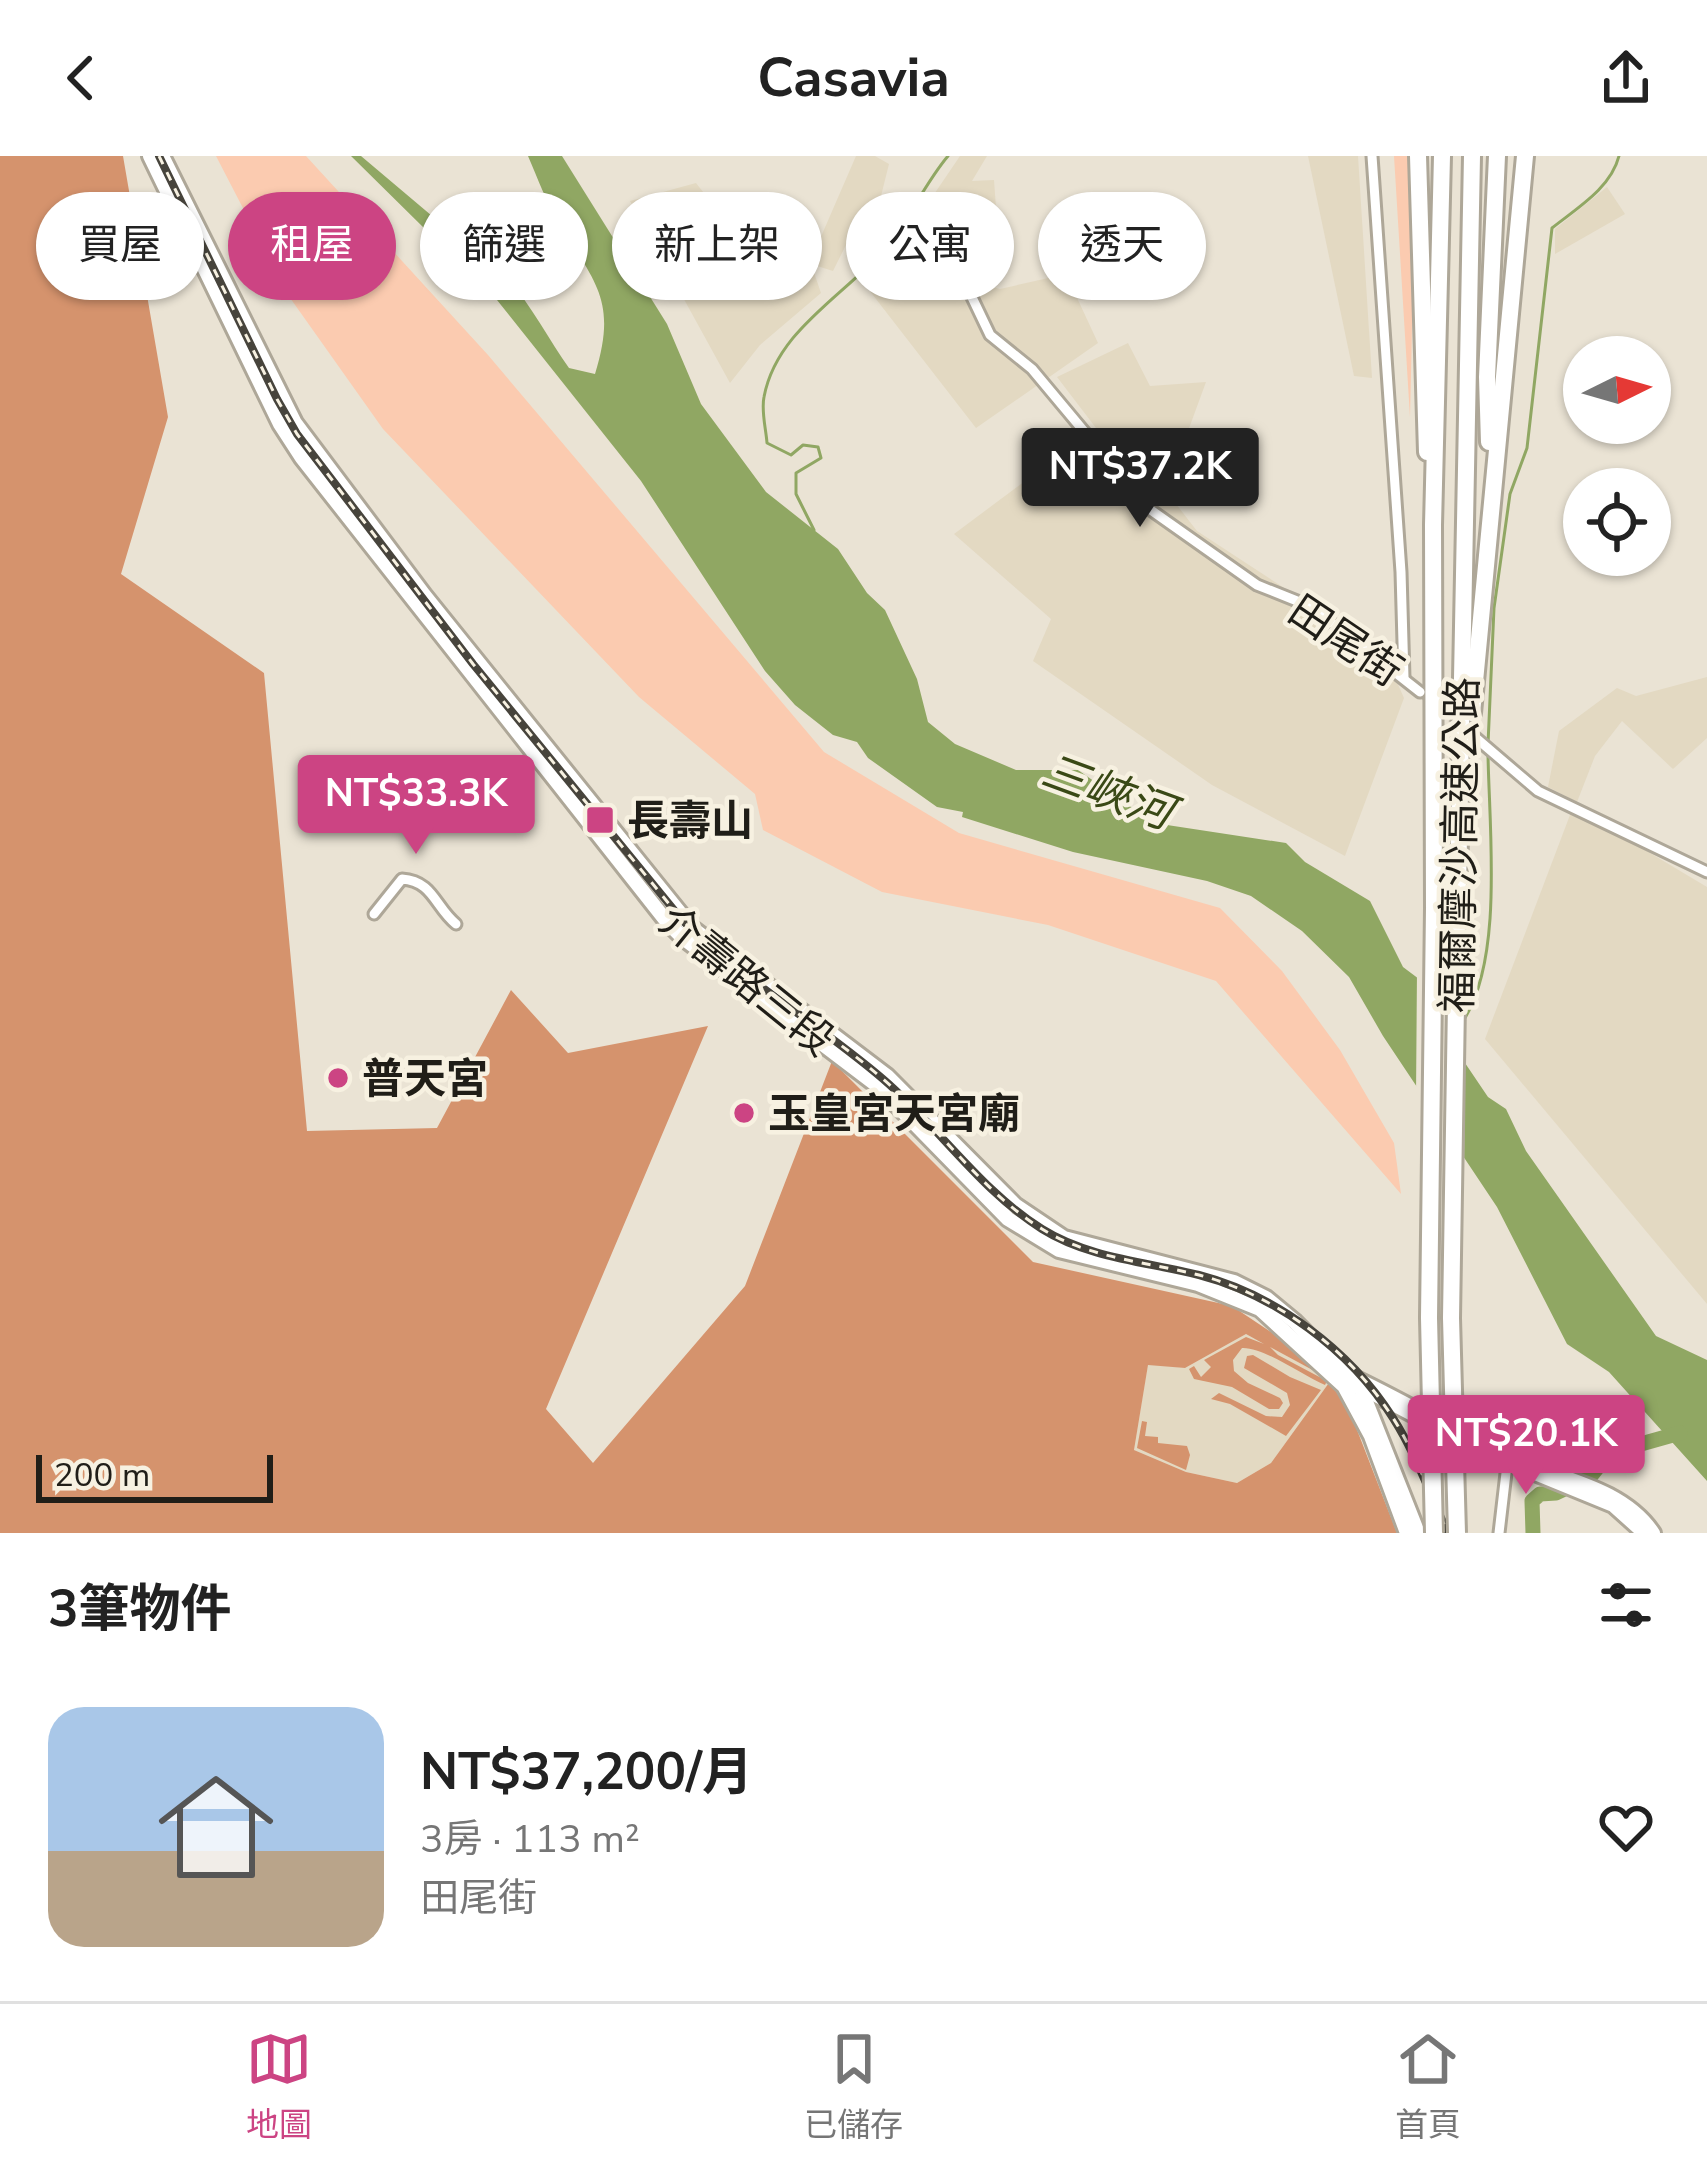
<!DOCTYPE html>
<html lang="zh-TW">
<meta charset="utf-8">
<style>
body{margin:0;font-family:"Nunito Sans","Noto Sans TC",sans-serif;background:#f2f2f2;color:#222;height:100vh;display:flex;flex-direction:column;font-size:45px;white-space:nowrap}
*{box-sizing:border-box;margin:0}
p{font-size:39px;color:#767676}
.icon{flex:none;width:66px;height:66px;fill:none;stroke:currentColor;stroke-width:2;stroke-linecap:round;stroke-linejoin:round}
.map{position:relative;height:1377px;overflow:hidden}
.panel{display:flex;flex-direction:column;background:#fff;flex:1}
.panel>*{flex:none}
.hud{position:absolute;left:36px;top:36px;width:1635px;height:108px;display:flex;gap:24px}
.needle{width:78px;rotate:85deg}
.fabs{position:absolute;left:1563px;top:180px;display:grid;gap:24px}
.fabs a{display:grid;place-items:center;width:108px;height:108px;border-radius:50%;background:#fff;box-shadow:0 3px 9px #0004;font-size:60px}
.scale{position:absolute;left:36px;bottom:30px;width:237px;box-sizing:border-box;padding-left:12px;border:6px solid #201e18;border-top:0;font-size:33px;line-height:42px;white-space:nowrap;color:#201e18;-webkit-text-stroke:9px #f7f1e1;paint-order:stroke}
.price{position:absolute;translate:-50% -102px;padding:0 27px;border-radius:12px;background:#cc4483;color:#fff;font-size:39px;line-height:78px;filter:drop-shadow(0 3px 6px #0008)}
.price::after{content:'';position:absolute;left:50%;top:72px;width:36px;height:27px;margin-left:-18px;background:inherit;clip-path:polygon(0 0,100% 0,50% 100%)}
.price.selected{background:#222;color:#fff}
ul{padding:0;list-style:none}
li{display:flex;align-items:center;gap:36px;height:300px;padding:0 48px}
li+li{border-top:3px solid #e0e0e0}
li span{display:grid;place-items:center;flex:none;width:336px;height:240px;border-radius:36px;color:#555}
li>.icon{margin-inline-start:auto}
span .icon{width:144px;height:144px;fill:#fffc;stroke-width:1}
li b{font-size:51px}
h2{display:flex;justify-content:space-between;align-items:center;height:144px;padding:0 48px;font-size:51px}
.tag{padding:0 42px;border-radius:54px;background:#fff;box-shadow:0 3px 9px #0004;font-size:42px;line-height:108px}
.tag.selected{background:#cc4483;color:#fff}
header{display:flex;justify-content:space-between;align-items:center;height:156px;padding:0 48px;background:#fff;font-size:54px;font-weight:700}
.dock{display:flex;justify-content:space-around;align-items:center;height:168px;border-top:3px solid #e0e0e0;background:#fff;font-size:33px;color:#767676}
.dock a{display:grid;justify-items:center;gap:6px}
.dock .selected{color:#cc4483}
.map>svg:first-child{display:block}
.built{fill:#e3d9c2}
.green{fill:#fbcbb0}
.forest{fill:#d5936d;fill-rule:evenodd}
.water{fill:#90a763}
.pier{fill:#eae3d4}
.lines{fill:none;stroke-linecap:round;stroke-linejoin:round}
.stream{stroke:#90a763;stroke-width:3}
.river{stroke:#90a763;stroke-width:15}
.street-tunnel{stroke:#c2bcae;stroke-width:9;stroke-dasharray:9 4.5;stroke-linecap:butt}
.street-casing{stroke:#aea798;stroke-width:15}
.secondary-casing{stroke:#aea798;stroke-width:18}
.primary-casing{stroke:#aea798;stroke-width:20}
.highway-casing{stroke:#aea798;stroke-width:22}
.street{stroke:#fff;stroke-width:9}
.secondary{stroke:#fff;stroke-width:12}
.primary{stroke:#fff;stroke-width:14}
.highway{stroke:#fff;stroke-width:16}
.rail-casing{stroke:#47443c;stroke-width:8}
.rail{stroke:#f7f1e1;stroke-width:3;stroke-dasharray:9;stroke-linecap:butt}
.highway-bridge-casing{stroke:#aea798;stroke-width:22;stroke-linecap:butt}
.highway-bridge{stroke:#fff;stroke-width:16}
.poi-dot{fill:#cc4483;stroke:#f7f1e1;stroke-width:4.5}
.labels{text-anchor:middle;stroke-width:9;stroke-linejoin:round;paint-order:stroke}
.street-label{font-size:42px;fill:#201e18;stroke:#f7f1e1}
.poi-label{font-size:42px;font-weight:bold;fill:#201e18;stroke:#f7f1e1;text-anchor:start}
.water-label{font-size:45px;font-style:italic;fill:#3a4916;stroke:#f7f1e1}
</style>
<header><svg class="icon" aria-label="back" viewBox="0 0 24 24"><path d="M15 5l-7 7 7 7"/></svg>Casavia<svg class="icon" aria-label="share" viewBox="0 0 24 24"><path d="M12 15V3M7 8l5-5 5 5M5 13v7h14v-7"/></svg></header>
<div class="map">
<svg width="1707" height="1377" viewBox="0 0 1707 1377">
<rect width="100%" height="100%" fill="#eae3d4"/>
<g class="built">
<path d="M856 0H875L889 8 868 92 850 81 833 115 811 108 821 137 760 189 730 227 630 45 696 27 745 89 796 70 810 106Z"/>
<path d="M960 0H987L972 25 994 24 997 66 975 79 957 122 1000 133 1066 118 1098 187 976 272 869 134Z"/>
<path d="M1308 0H1358L1372 222 1354 220Z"/>
<path d="M1607 31 1625 58 1555 98V73Z"/>
<path d="M1128 187 1150 230 1206 226 1166 335 1197 375 1384 497 1404 542 1345 700 1212 629 1033 505 1051 463 954 378 1096 272 1057 221Z"/>
<path d="M1707 521V582L1673 613 1622 565 1595 600 1577 646 1548 631 1559 575 1617 532 1636 540Z"/>
<path d="M1573 651 1707 731V1148L1485 883Z"/>
<path d="M1246 1178 1331 1224 1271 1307 1237 1327 1186 1316 1134 1294 1148 1208 1185 1212Z"/>
</g>
<g class="green">
<path d="M216 0H306L488 199 824 596 959 677 1220 752 1282 815 1340 894 1394 987 1401 1038 1216 825 1048 769 882 736 763 674 755 638 639 541 383 273 288 139Z"/>
<path d="M1394 0H1408C1415 87 1412 174 1410 261Z"/>
</g>
<g class="forest">
<path d="M0 0H123L168 261 121 418 264 517 307 975 437 972 511 834 568 897 708 870 546 1253 593 1307 745 1130 832 905 1033 1106 1232 1150 1316 1206 1340 1230 1397 1377H0ZM1246 1178 1264 1188 1246 1181 1204 1204 1211 1211 1201 1221 1194 1210 1189 1213 1194 1223 1232 1231 1269 1253H1279L1283 1247 1280 1242 1248 1227 1234 1215 1233 1204 1242 1192C1264 1191 1302 1219 1325 1229L1327 1225 1278 1199 1270 1191 1331 1224 1271 1307 1237 1327 1186 1316 1134 1294 1148 1209 1185 1212Z"/>
<path d="M1253 1199 1290 1221 1321 1234 1286 1280 1230 1248 1211 1243 1219 1237 1266 1260 1282 1261 1290 1249 1287 1237 1244 1212 1247 1200Z"/>
<path d="M1142 1265 1147 1266 1145 1280 1158 1281V1287L1187 1290 1190 1299 1186 1314 1137 1292Z"/>
</g>
<path class="water" d="M351 0H361L451 76C504 96 538 168 569 212L595 218C617 146 597 129 560 69 547 48 538 23 528 0H562L667 168 701 248 766 336 838 393 867 437 885 454 917 523 928 566 955 588 1016 614H1078L1154 667 1286 687 1305 706 1370 745 1403 811 1419 823 1417 836 1488 941 1506 953 1526 995 1656 1180 1707 1204V1325L1609 1216 1567 1188 1497 1051 1383 880 1349 821 1302 775 1251 740 1207 725 1073 696 962 661 963 656 937 651 868 602 857 586 833 579 795 549 765 515 641 325 497 144Z"/>
<path class="pier" d="M1417 814 1425 821 1423 834 1465 893 1464 1013 1416 941Z"/>
<g class="lines">
<g class="stream">
<path d="M814 374 796 338V317L821 302 818 291 803 289 791 299 767 287C766 273 761 255 764 241 777 171 851 137 891 85 912 58 926 26 948 0"/>
<path d="M1488 588 1494 452 1510 338 1527 292 1552 72C1577 52 1611 32 1619 0"/>
<path d="M1463 865C1504 803 1489 672 1488 598"/>
</g>
<path class="river" d="M1533 1377 1532 1345 1540 1338 1556 1337 1590 1321 1609 1297 1680 1277"/>
<path class="street-tunnel" d="M1420 536 1476 582"/>
<defs>
<g id="street">
<path d="M1372 0 1401 416 1404 522"/>
<path d="M969 135 990 179 1032 213 1148 352 1257 429 1312 451 1420 536"/>
<path d="M1476 582 1538 635 1707 716"/>
<path d="M374 758 402 723C433 725 435 751 456 768"/>
<path d="M1499 1377 1508 1300"/>
</g>
<g id="secondary">
<path d="M1352 1220C1405 1245 1456 1276 1509 1300 1558 1322 1623 1330 1654 1377"/>
<path d="M1368 1236 1435 1271"/>
<path d="M1513 1309 1613 1350 1643 1377"/>
</g>
<g id="primary">
<path d="M150 0 280 268 302 302 667 766 683 782 879 931 1008 1063 1059 1094 1198 1128 1260 1153 1344 1230 1371 1280 1407 1377"/>
<path d="M162 0 295 267 424 439 692 772 887 920 1015 1049 1064 1082 1234 1126 1266 1142 1295 1166 1361 1233 1418 1377"/>
</g>
<g id="highway">
<path d="M1418 0 1427 296"/>
<path d="M1489 286 1487 221 1497 0"/>
<path d="M1472 557 1525 0"/>
<path d="M1434 752 1433 369 1442 0"/>
<path d="M1457 784 1472 0"/>
</g>
</defs>
<use href="#street" class="street-casing"/>
<use href="#secondary" class="secondary-casing"/>
<use href="#primary" class="primary-casing"/>
<use href="#highway" class="highway-casing"/>
<use href="#street" class="street"/>
<use href="#secondary" class="secondary"/>
<use href="#primary" class="primary"/>
<use href="#highway" class="highway"/>
<defs>
<path id="rail" d="M159 0 277 243 297 278 473 508 683 765C744 825 819 868 883 923 938 970 981 1035 1042 1073 1088 1102 1147 1106 1199 1119 1276 1139 1350 1194 1393 1262 1416 1298 1430 1339 1448 1377"/>
</defs>
<use href="#rail" class="rail-casing"/>
<use href="#rail" class="rail"/>
<defs>
<g id="highway-bridge">
<path d="M1457 784 1451 1162 1457 1377"/>
<path d="M1434 1377 1429 1162 1434 752"/>
</g>
</defs>
<use href="#highway-bridge" class="highway-bridge-casing"/>
<use href="#highway-bridge" class="highway-bridge"/>
</g>
<g class="poi-dot">
<rect x="585" y="649" width="30" height="30" rx="6"/>
<circle cx="338" cy="922" r="12"/>
<circle cx="744" cy="957" r="12"/>
</g>
<g class="labels">
<g class="street-label">
<text transform="translate(1346 484) rotate(34)" y="15">田尾街</text>
<text transform="translate(1459 689) rotate(-89)" y="15">福爾摩沙高速公路</text>
<text transform="translate(747 824) rotate(39)" y="15">介壽路三段</text>
</g>
<g class="poi-label">
<text x="627" y="679">長壽山</text>
<text x="362" y="937">普天宮</text>
<text x="768" y="972">玉皇宮天宮廟</text>
</g>
<g class="water-label">
<text transform="translate(1108 635) rotate(20)" y="16">三峽河</text>
</g>
</g>
</svg>
<div class="fabs">
<a><svg class="needle" viewBox="-14 -14 28 28"><path d="M0-13l5 13h-10z" fill="#e53935"/><path d="M0 13l5-13h-10z" fill="#767676"/></svg></a>
<a><svg class="icon" aria-label="locate" viewBox="0 0 24 24"><circle cx="12" cy="12" r="6"/><path d="M12 2v4M12 18v4M2 12h4M18 12h4"/></svg></a>
</div>
<div class="scale">200 m</div>
<b class="price selected" style="left:1140px;top:374px">NT$37.2K</b>
<b class="price" style="left:416px;top:701px">NT$33.3K</b>
<b class="price" style="left:1526px;top:1341px">NT$20.1K</b>
<div class="hud">
<a class="tag">買屋</a>
<a class="tag selected">租屋</a>
<a class="tag">篩選</a>
<a class="tag">新上架</a>
<a class="tag">公寓</a>
<a class="tag">透天</a>
</div>
</div>
<section class="panel">
<h2>3筆物件<svg class="icon" aria-label="filters" viewBox="0 0 24 24"><path d="M4 7h16M4 17h16"/><circle cx="9" cy="7" r="2"/><circle cx="15" cy="17" r="2"/></svg></h2>
<ul>
<li><span style="background:linear-gradient(#a9c7e8 60%,#b9a48a 0)"><svg class="icon" aria-label="home" viewBox="0 0 24 24"><path d="M3 11l9-7 9 7M6 9v11h12V9"/></svg></span><div><b>NT$37,200/月</b><p>3房 · 113 m²</p><p>田尾街</p></div><svg class="icon" aria-label="heart" viewBox="0 0 24 24"><path d="M12 20l-8-8c-3-5 5-10 8-4 3-6 11-1 8 4z"/></svg></li>
</ul>
</section>
<nav class="dock">
<a class="selected"><svg class="icon" aria-label="map" viewBox="0 0 24 24"><path d="M3 6l6-2 6 2 6-2v14l-6 2-6-2-6 2zM9 4v14M15 6v14"/></svg>地圖</a>
<a><svg class="icon" aria-label="saved" viewBox="0 0 24 24"><path d="M7 4h10v16l-5-4-5 4z"/></svg>已儲存</a>
<a><svg class="icon" aria-label="home" viewBox="0 0 24 24"><path d="M3 11l9-7 9 7M6 9v11h12V9"/></svg>首頁</a>
</nav>
